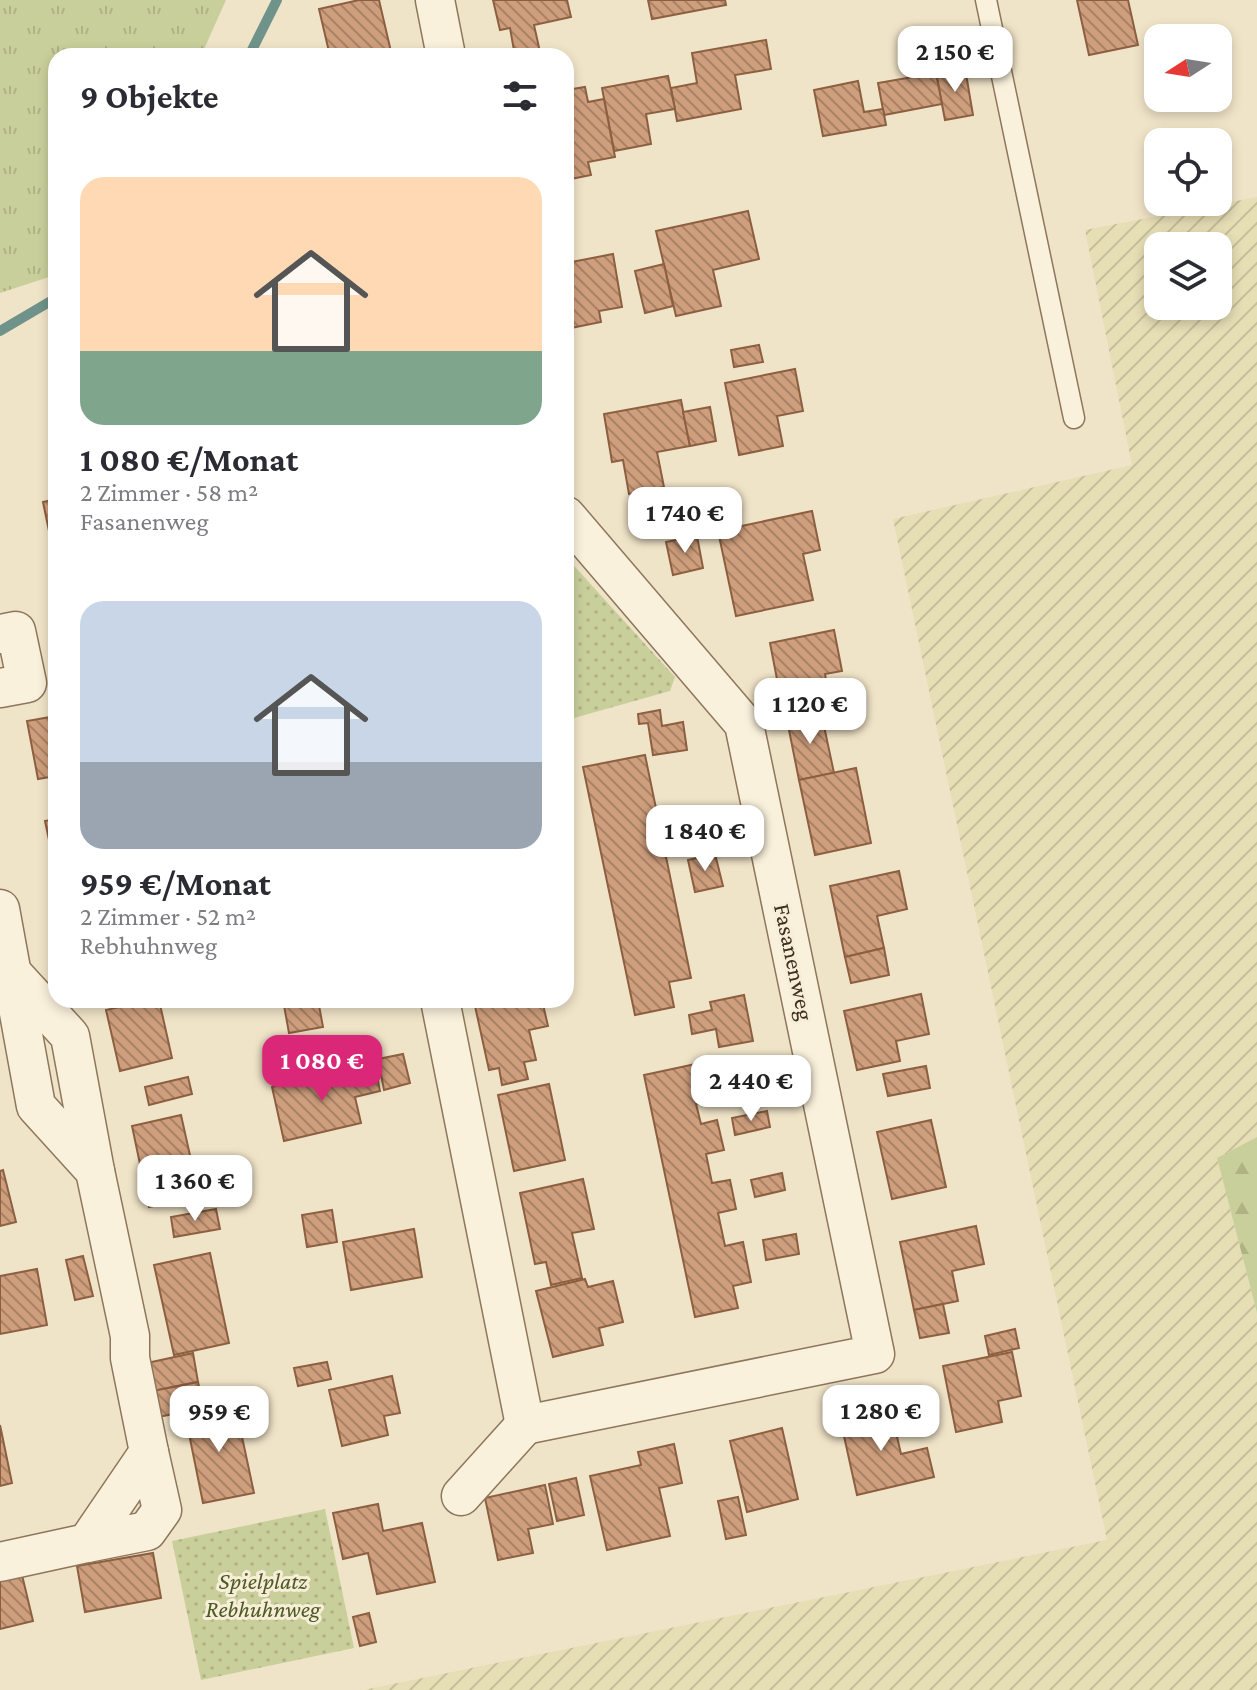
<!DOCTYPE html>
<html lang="de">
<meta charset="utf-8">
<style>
body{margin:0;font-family:"Crimson Pro",serif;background:#f7f7f7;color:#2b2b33;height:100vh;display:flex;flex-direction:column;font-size:30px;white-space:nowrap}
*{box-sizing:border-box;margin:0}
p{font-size:26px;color:#7c7c81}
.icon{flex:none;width:44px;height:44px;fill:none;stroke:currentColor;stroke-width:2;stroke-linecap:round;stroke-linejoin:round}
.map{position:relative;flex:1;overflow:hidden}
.details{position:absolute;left:48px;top:48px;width:526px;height:960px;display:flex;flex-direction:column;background:#fff;border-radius:24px;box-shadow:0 4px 12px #0003}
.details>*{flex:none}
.needle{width:52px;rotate:258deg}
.fabs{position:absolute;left:1144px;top:24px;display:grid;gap:16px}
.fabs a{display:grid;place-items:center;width:88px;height:88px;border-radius:16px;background:#fff;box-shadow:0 4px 12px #0003;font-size:40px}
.price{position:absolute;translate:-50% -68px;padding:0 18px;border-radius:16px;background:#fff;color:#222;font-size:26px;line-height:52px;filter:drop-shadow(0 2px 4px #0008)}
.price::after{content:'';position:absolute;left:50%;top:48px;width:24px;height:18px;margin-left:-12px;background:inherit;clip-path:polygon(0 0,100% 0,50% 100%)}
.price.active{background:#db2777;color:#fff}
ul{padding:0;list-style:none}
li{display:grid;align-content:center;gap:16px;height:424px;padding:0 32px}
li span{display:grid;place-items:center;height:248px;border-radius:24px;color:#555}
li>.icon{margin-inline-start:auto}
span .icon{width:144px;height:144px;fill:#fffc;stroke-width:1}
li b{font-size:34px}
h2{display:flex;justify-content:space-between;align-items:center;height:96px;padding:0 32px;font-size:34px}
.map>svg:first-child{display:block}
.farmland{fill:url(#farmland-furrows);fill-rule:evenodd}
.grass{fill:url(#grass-tufts)}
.forest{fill:url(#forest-firs)}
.park{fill:url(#park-dots)}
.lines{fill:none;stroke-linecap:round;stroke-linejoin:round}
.stream{stroke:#6f938a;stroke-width:10}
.building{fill:url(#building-back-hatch);stroke:#8d5f41;stroke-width:2}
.lane-casing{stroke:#8d765c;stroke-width:23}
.street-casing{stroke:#8d765c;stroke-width:41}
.lane{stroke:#faf1dc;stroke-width:20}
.street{stroke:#faf1dc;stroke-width:38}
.labels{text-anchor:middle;stroke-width:6;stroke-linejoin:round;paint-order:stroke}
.street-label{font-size:24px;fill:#3d2e20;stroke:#f7eed8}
.park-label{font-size:24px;font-style:italic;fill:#4d5a26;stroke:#f7eed8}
</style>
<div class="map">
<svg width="1257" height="1690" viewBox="0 0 1257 1690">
<defs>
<pattern id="farmland-furrows" width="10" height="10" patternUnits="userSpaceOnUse" patternTransform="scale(2)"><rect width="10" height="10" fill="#e6deb5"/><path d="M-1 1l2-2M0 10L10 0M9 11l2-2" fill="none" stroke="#c6bf9b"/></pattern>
<pattern id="grass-tufts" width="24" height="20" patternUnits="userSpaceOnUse" patternTransform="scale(2)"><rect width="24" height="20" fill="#c9cf9b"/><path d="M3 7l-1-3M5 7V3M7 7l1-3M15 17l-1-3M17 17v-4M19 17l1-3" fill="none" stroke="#aeb285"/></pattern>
<pattern id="forest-firs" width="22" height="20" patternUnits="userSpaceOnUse" patternTransform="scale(2)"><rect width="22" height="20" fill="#c9cf9b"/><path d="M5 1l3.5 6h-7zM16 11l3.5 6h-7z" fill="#aeb285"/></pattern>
<pattern id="park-dots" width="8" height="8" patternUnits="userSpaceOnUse" patternTransform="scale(2)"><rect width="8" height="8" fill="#c9cf9b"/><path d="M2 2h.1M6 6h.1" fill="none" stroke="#aeb285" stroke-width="1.8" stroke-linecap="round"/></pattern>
<pattern id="building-back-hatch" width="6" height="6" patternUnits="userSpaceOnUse" patternTransform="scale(2)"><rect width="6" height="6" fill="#cf9f7d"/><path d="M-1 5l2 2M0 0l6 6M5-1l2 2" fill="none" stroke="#a98266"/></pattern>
</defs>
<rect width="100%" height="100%" fill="#f0e4c8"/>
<path class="farmland" d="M1257 197V1137L1217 1158 1257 1313V1690H363L1107 1540 893 519 1132 465 1085 230ZM1158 246H1218V306H1158Z"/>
<path class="grass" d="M0 0H226L201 56H56V269L49 277 0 293Z"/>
<path class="forest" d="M1257 1137V1313L1217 1158Z"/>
<g class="park">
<path d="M566 557 675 677 670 691 567 720Z"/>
<path d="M325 1509 354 1648 201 1680 172 1541Z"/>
</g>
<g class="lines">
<g class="stream">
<path d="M249 56 277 0"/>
<path d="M0 331 56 298"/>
</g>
</g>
<g class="building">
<path d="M359 0H379L392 56H330L319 9Z"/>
<path d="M493 0H567L571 17 534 25 540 52 515 56 510 28 500 30Z"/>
<path d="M648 0H725L726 5 652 19Z"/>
<path d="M1077 0H1128L1138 45 1089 55Z"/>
<path d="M766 40 771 69 735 75 741 109 677 121 671 88 697 83 692 53Z"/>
<path d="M965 68 973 115 945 120 936 73Z"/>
<path d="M936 73 942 104 884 115 878 83Z"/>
<path d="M668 76 675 109 646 114 651 144 614 151 602 88Z"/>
<path d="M858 81 864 112 883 109 886 125 823 136 814 90Z"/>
<path d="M585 87 588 102 604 99 615 157 588 162 591 175 566 180V90Z"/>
<path d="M748 211 759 259 713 270 721 306 676 316 656 231Z"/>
<path d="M613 254 622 307 599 311 601 322 566 329V263Z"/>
<path d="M664 264 673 306 645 313 635 271Z"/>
<path d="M759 345 763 362 734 367 731 350Z"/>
<path d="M795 369 803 411 777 416 783 446 739 455 725 383Z"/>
<path d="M681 400 690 446 657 452 664 487 629 494 623 460 612 462 604 414Z"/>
<path d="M710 407 716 441 690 446 683 412Z"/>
<path d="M56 499V565L43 502Z"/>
<path d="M812 511 820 550 803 554 813 600 736 616 718 531Z"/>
<path d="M697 536 703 568 673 575 666 542Z"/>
<path d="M834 630 842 671 825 674 829 696 782 705 770 643Z"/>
<path d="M660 710 662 726 683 722 687 750 653 755 648 723 639 724 638 714Z"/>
<path d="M821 712 834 773 799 780 787 720Z"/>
<path d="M56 716V776L38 779 27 721Z"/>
<path d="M645 755 691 978 669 982 674 1007 635 1015 583 767Z"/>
<path d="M856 768 871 843 815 855 799 780Z"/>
<path d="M56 819V873L45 821Z"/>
<path d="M715 854 723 886 695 892 688 860Z"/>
<path d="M899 871 907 909 877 916 884 948 845 957 830 886Z"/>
<path d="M884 948 889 975 851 983 845 957Z"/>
<path d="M921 994 929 1034 896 1041 900 1061 857 1070 844 1011Z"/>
<path d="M744 995 753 1041 719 1047 716 1029 692 1034 689 1015 712 1010 710 1002Z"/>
<path d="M151 1000H159L172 1058 120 1071 106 1010Z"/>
<path d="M283 1000H318L323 1027 289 1033Z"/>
<path d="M504 1000H542L548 1026 529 1030 536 1060 524 1062 528 1079 502 1085 499 1068 489 1070 475 1006Z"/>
<path d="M403 1054 410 1083 384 1090 378 1059Z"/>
<path d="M705 1062 713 1101 696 1104 701 1124 717 1120 724 1150 706 1154 712 1183 730 1180 736 1209 718 1213 725 1246 743 1242 751 1282 733 1286 738 1308 695 1317 644 1075Z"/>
<path d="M926 1066 930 1088 888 1096 883 1074Z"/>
<path d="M349 1069 351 1077 376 1071 380 1091 355 1097 361 1123 284 1141 272 1087Z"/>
<path d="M188 1077 192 1094 149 1105 145 1087Z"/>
<path d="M549 1084 565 1160 514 1171 498 1095Z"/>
<path d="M767 1111 770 1127 735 1135 732 1118Z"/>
<path d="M181 1115 199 1196 149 1207 132 1126Z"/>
<path d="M931 1120 946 1187 892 1199 877 1132Z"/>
<path d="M3 1170 16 1222 0 1226V1171Z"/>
<path d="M782 1173 785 1190 755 1197 751 1180Z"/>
<path d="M583 1179 594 1229 572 1233 582 1278 551 1285 546 1262 535 1264 520 1193Z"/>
<path d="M216 1209 220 1229 174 1237 171 1217Z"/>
<path d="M332 1210 337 1242 307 1247 302 1215Z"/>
<path d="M976 1226 984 1264 952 1271 958 1301 914 1310 900 1242Z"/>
<path d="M414 1229 422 1277 351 1290 343 1242Z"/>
<path d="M796 1234 799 1254 766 1260 763 1240Z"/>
<path d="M210 1253 229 1343 174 1355 154 1265Z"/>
<path d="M83 1256 93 1296 75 1300 66 1260Z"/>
<path d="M37 1269 47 1325 0 1334V1276Z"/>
<path d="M585 1279 588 1287 613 1281 623 1322 599 1328 603 1345 553 1357 536 1291Z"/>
<path d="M943 1304 949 1333 920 1338 914 1310Z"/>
<path d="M1015 1329 1019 1348 989 1355 985 1336Z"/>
<path d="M1012 1352 1021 1396 998 1401 1002 1422 956 1432 943 1366Z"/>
<path d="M193 1353 198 1382 153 1391 147 1363Z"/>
<path d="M327 1362 331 1379 298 1386 294 1368Z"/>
<path d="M392 1376 400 1413 384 1416 388 1435 342 1446 329 1390Z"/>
<path d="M198 1382 204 1408 158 1417 153 1391Z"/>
<path d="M235 1404 254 1493 203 1503 185 1414Z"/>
<path d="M890 1406 901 1454 927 1448 934 1477 857 1495 840 1418Z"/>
<path d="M0 1425 12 1483 0 1486Z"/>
<path d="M782 1428 798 1499 747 1512 730 1441Z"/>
<path d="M674 1444 682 1483 659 1488 670 1536 607 1550 590 1476 641 1465 638 1452Z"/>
<path d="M576 1478 584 1515 557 1521 549 1484Z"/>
<path d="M545 1485 553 1524 528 1529 533 1553 498 1560 485 1498Z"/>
<path d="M738 1497 746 1535 726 1539 718 1501Z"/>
<path d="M378 1504 383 1531 422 1523 435 1582 377 1594 368 1553 343 1559 333 1513Z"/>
<path d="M153 1553 161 1598 85 1612 77 1566Z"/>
<path d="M22 1575 33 1621 0 1629V1580Z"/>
<path d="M369 1613 376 1642 360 1646 353 1617Z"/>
</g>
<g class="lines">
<defs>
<path id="lane" d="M986 0 1074 418"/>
<g id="street">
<path d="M435 0 446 56"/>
<path d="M0 634 16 631 27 683 0 688"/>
<path d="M0 909 36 1106 95 1171 130 1336V1358L149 1452 87 1543 0 1562"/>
<path d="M13 974 70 1036 95 1171"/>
<path d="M440 1000 525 1425 875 1354 744 724 566 516"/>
<path d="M461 1496 525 1425"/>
<path d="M87 1543 147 1531 162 1510 149 1452"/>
</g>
</defs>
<use href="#lane" class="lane-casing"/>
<use href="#street" class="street-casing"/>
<use href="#lane" class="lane"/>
<use href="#street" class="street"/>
</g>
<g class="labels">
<g class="street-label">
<text transform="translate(794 962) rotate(78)" y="8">Fasanenweg</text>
</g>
<g class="park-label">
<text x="263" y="1589">Spielplatz<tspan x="263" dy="28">Rebhuhnweg</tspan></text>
</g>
</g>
</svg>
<div class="fabs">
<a><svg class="needle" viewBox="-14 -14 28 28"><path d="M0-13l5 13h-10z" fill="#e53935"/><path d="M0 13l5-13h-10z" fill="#7c7c81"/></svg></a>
<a><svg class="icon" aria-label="locate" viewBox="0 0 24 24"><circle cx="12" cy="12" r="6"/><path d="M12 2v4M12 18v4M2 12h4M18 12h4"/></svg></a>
<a><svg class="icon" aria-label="layers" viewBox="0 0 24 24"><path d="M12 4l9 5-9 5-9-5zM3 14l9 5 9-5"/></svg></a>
</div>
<b class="price" style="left:955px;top:94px">2 150 €</b>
<b class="price" style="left:685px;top:555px">1 740 €</b>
<b class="price" style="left:810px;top:746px">1 120 €</b>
<b class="price" style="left:705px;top:873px">1 840 €</b>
<b class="price active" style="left:322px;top:1103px">1 080 €</b>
<b class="price" style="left:751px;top:1123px">2 440 €</b>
<b class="price" style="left:195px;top:1223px">1 360 €</b>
<b class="price" style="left:881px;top:1453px">1 280 €</b>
<b class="price" style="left:219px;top:1454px">959 €</b>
<section class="details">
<h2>9 Objekte<svg class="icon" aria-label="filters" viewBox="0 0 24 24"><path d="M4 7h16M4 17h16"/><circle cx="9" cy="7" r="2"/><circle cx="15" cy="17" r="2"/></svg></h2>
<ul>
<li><span style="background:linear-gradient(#ffd9b3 70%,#7fa58c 0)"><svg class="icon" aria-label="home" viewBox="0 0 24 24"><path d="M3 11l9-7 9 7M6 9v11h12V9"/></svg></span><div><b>1 080 €/Monat</b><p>2 Zimmer · 58 m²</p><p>Fasanenweg</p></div></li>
<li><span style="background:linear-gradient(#c9d6e8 65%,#9aa5b1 0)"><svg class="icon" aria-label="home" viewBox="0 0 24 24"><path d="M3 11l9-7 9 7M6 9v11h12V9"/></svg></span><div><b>959 €/Monat</b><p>2 Zimmer · 52 m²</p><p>Rebhuhnweg</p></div></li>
</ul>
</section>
</div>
